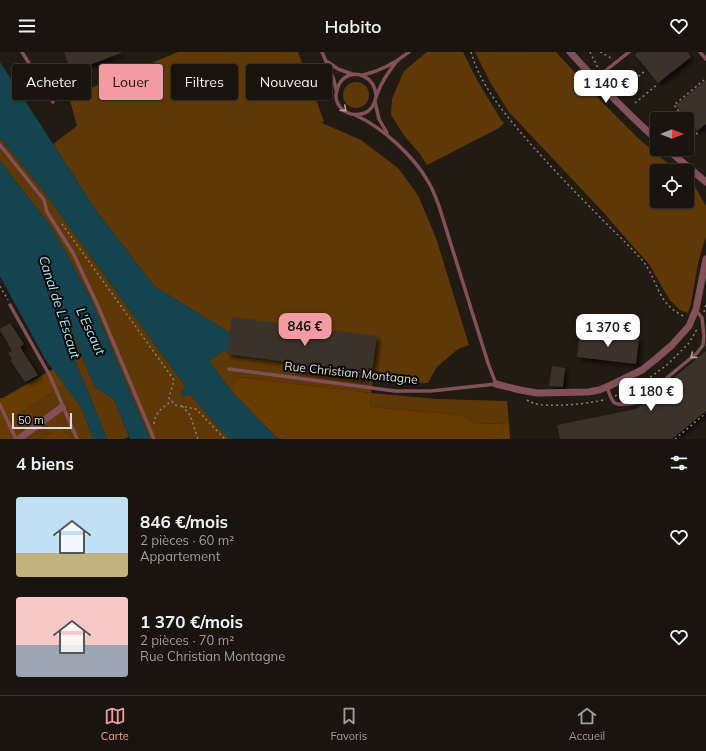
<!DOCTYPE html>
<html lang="fr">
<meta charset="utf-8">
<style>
body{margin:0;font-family:Mulish,sans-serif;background:#231d17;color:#f1f3f6;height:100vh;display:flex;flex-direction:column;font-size:15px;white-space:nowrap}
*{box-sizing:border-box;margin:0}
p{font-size:13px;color:#9f9e9e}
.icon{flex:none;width:22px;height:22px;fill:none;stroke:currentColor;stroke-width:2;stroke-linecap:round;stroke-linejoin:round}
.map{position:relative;height:387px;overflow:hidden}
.panel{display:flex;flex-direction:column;background:#1a140e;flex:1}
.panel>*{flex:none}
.banner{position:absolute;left:12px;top:12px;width:400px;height:36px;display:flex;gap:8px}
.needle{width:26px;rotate:90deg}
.buttons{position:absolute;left:650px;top:60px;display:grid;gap:8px}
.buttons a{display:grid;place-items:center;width:44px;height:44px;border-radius:4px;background:#1a140e;box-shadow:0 1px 3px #0004,0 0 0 1px #38332e;font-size:20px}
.scale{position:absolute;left:12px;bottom:10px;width:60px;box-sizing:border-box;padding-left:4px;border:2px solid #e0dbd6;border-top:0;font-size:11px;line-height:14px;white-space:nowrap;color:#e0dbd6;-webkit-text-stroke:3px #090604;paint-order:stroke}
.price{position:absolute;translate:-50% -34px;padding:0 9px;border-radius:8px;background:#fff;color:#222;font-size:13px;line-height:26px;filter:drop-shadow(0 1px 2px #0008)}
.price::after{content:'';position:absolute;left:50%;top:24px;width:12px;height:9px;margin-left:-6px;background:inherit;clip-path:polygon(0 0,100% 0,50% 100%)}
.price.selected{background:#f49aa2;color:#111}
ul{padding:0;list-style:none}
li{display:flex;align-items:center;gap:12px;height:100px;padding:0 16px}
li span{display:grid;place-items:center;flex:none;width:112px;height:80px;border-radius:4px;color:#555}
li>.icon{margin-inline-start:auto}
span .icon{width:48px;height:48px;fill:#fffc;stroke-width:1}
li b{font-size:17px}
h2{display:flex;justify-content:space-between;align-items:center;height:48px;padding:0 16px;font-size:17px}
.chip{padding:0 14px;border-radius:4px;background:#1a140e;box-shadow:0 1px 3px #0004,0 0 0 1px #38332e;font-size:14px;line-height:36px}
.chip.selected{background:#f49aa2;color:#111}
header{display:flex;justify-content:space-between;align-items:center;height:52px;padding:0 16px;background:#1a140e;font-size:18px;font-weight:600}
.tabs{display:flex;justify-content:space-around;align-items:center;height:56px;border-top:1px solid #38332e;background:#1a140e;font-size:11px;color:#9f9e9e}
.tabs a{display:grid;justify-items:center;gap:2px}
.tabs .selected{color:#f49aa2}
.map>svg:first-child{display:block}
.green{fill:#5f3808}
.forest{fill:#683b00}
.water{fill:#13444f}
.building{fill:#3a322a;filter:url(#shadow)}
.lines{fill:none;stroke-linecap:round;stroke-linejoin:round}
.path{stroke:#87817b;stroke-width:1.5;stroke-dasharray:2 3;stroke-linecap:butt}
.service{stroke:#815058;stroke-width:3.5}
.minor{stroke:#815058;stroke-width:7}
.oneway{stroke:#baa3a4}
.labels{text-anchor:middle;stroke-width:4;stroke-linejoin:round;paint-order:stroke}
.street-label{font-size:12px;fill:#e0dbd6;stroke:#090604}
.water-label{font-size:13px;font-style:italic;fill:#a9eeff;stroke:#090604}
</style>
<header><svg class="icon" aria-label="menu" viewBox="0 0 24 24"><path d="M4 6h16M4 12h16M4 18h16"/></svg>Habito<svg class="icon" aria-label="heart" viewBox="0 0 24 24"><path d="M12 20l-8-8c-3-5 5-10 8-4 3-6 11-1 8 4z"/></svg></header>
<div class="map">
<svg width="706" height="387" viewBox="0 0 706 387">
<defs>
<filter id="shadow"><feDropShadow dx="3.5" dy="3.5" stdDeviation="2" flood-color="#0009"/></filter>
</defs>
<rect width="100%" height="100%" fill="#221b13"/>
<g class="green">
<path d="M178 0H298L324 69 322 71 361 88 398 116 418 143 436 186 469 293 458 297 437 315 428 331 385 329 373 327 371 341 436 347 507 349 509 371 477 372 461 363 370 355 371 341 238 325 232 340 209 309 223 299 230 281 154 234 95 157 53 92 77 74 69 45Z"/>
<path d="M427 0H463L477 28 501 68 504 71 499 76 427 113 420 102 406 86 391 63 392 47 404 19Z"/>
<path d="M475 0H556L601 49 639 87 677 119H657V149H687V127L694 133 706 154V184L698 211 691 252 688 261 680 258 669 247 649 212 630 191 604 161 509 60 490 30Z"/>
<circle cx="356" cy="43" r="13"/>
<path d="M0 86 41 136 186 335 181 340 182 344 190 342 217 374 230 387H150L91 247 68 204 49 172 0 109Z"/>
<path d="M63 265 67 269 95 335 114 347 129 385 124 387H107L87 337 60 273V267Z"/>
<path d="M65 333 81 355 93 387H71V384L59 376 41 387H26L13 365Z"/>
</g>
<g class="forest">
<path d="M53 317 65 333 13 365 26 387H0V346H3Z"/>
<path d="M237 325 371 341 370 355 461 363 477 372 509 371 510 387H280L275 384 232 340Z"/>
<path d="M59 376 71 384V387H41Z"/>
</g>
<g class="water">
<path d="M0 10 95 157 154 234 230 281 228 299H223L209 309 232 340 275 384 280 387H230L217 374 190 342 182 345 181 340 186 335 41 136 0 86Z"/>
<path d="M0 109 49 172 68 204 91 247 150 387H130L114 347 95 335 67 269 63 265 60 267V273L87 337 107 387H93L81 355 45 307 0 224Z"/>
</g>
<g class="building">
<path d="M64 0H121V1L71 20Z"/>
<path d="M638 0H687L691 5 658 31 635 3Z"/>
<path d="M706 28V72L697 79 676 53Z"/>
<path d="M232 265 377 284 372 320H369V324L365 328 298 319 294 316 295 311 227 302Z"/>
<path d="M10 271 24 292 20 295 38 323 25 330 10 308 12 307 8 301 12 299 0 278V277Z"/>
<path d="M580 280 639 287 636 312 577 305Z"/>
<path d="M706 299V359L672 387H560L557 373 636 357Z"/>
<path d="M552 314 565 316 563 335 549 334Z"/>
</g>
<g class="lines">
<g class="path">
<path d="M471 0C480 32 501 57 522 82 546 110 571 136 597 162 612 178 628 192 642 208 654 222 657 243 670 255 674 259 680 262 685 265"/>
<path d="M590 0 598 16"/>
<path d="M600 0 611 6"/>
<path d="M623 37 645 19"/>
<path d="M635 51 658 32"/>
<path d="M685 67 674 53 704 28"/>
<path d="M687 69 698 83"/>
<path d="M62 172 174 328 169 346 175 353 196 357 225 387"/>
<path d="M0 234 8 248"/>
<path d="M704 260 706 252"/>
<path d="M615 344 635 334 652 324 668 312 689 291 697 277"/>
<path d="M527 348C529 349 530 350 533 351 546 356 592 352 606 347"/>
<path d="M182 354 190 363 198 387"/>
<path d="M154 372C155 360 163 355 172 349"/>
<path d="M675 387 706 361"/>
</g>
<g class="service">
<path d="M22 0 53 50"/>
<path d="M322 0 334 28 336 38"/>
<path d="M700 0 706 7"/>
<path d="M328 10 338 17 352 22"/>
<path d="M363 23C381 19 394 12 409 0"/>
<path d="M595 27 629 0"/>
<path d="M376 43C374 19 343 14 337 38 335 44 336 50 340 55 348 65 365 65 372 55 376 50 375 45 378 40 382 29 389 19 397 9"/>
<path d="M375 50 379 67 387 81"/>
<path d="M0 93 44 148 47 160 73 201 98 254 154 387"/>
<path d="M10 253 50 324 77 387"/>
<path d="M229 317 395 339H431L496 332 488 311 439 154C436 146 433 138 429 131 414 104 382 75 355 63"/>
<path d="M607 335C612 348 611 354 627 352 632 352 636 351 640 348L697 301 703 293 704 284 702 266 696 258"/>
<path d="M0 353 16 387"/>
</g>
<g class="minor">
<path d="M570 0C597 30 627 61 657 88"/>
<path d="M667 97 706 130"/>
<path d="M496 332 520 338 537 341 588 340 599 338 609 334 642 318 657 306 672 293 689 274 696 257 706 207"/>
<path d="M19 387 62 355"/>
</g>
</g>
<defs><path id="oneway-chevron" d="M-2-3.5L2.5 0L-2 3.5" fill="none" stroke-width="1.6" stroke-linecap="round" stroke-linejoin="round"/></defs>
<g class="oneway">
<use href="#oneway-chevron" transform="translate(344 57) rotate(41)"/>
<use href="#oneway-chevron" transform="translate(693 304) rotate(139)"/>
</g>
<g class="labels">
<g class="street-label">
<text transform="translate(351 321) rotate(6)" y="4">Rue Christian Montagne</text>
</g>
<g class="water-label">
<text transform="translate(60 255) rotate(72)" y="5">Canal de L'Escaut</text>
<text transform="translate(91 279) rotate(65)" y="5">L'Escaut</text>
</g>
</g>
</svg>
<div class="buttons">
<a><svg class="needle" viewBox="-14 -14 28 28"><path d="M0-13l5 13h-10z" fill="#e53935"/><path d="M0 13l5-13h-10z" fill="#9f9e9e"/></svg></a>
<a><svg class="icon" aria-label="locate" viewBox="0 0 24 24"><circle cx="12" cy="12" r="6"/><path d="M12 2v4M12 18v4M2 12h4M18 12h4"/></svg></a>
</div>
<div class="scale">50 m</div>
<b class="price" style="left:606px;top:52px">1 140 €</b>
<b class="price selected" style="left:305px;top:295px">846 €</b>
<b class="price" style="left:608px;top:296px">1 370 €</b>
<b class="price" style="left:651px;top:360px">1 180 €</b>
<div class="banner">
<a class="chip">Acheter</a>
<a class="chip selected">Louer</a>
<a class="chip">Filtres</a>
<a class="chip">Nouveau</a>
</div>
</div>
<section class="panel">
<h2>4 biens<svg class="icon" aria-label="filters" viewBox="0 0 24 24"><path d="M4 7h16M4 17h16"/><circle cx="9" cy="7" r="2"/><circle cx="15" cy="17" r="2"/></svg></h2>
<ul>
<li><span style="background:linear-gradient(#bfe0f5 70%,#c2b280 0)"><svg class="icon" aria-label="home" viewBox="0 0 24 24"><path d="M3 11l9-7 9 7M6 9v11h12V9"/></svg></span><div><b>846 €/mois</b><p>2 pièces · 60 m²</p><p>Appartement</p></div><svg class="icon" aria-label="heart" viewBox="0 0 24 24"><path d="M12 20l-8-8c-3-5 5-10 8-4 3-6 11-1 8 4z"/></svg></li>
<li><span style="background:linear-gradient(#f6c9c9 60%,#9aa5b1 0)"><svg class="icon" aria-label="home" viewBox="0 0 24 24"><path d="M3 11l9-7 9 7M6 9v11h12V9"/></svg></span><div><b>1 370 €/mois</b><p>2 pièces · 70 m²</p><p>Rue Christian Montagne</p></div><svg class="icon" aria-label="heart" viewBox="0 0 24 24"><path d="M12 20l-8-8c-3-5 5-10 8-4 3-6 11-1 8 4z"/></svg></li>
</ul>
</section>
<nav class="tabs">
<a class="selected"><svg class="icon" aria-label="map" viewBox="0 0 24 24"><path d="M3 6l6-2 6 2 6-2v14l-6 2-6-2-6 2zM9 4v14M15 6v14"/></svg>Carte</a>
<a><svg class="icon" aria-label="saved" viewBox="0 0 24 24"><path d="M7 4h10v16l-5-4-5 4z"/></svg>Favoris</a>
<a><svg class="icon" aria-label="home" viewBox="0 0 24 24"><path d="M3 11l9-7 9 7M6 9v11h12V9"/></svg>Accueil</a>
</nav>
